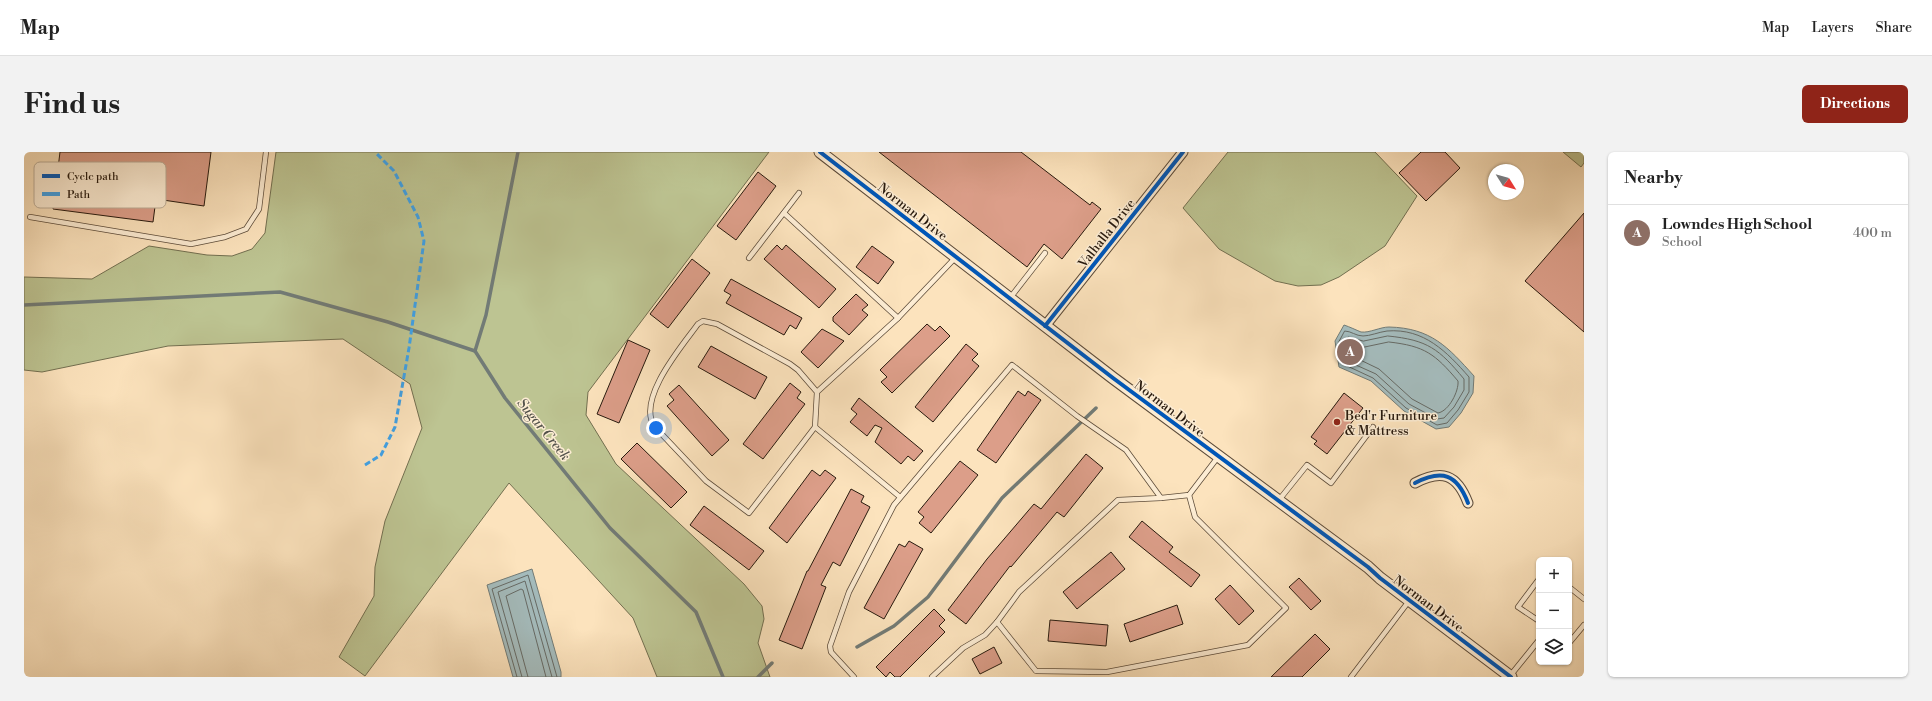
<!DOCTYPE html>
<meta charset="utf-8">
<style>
body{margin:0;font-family:"Libre Bodoni",serif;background:#f2f2f2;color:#222}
.controls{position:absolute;right:12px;bottom:12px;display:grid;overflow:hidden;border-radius:6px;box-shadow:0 1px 3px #0004}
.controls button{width:36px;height:36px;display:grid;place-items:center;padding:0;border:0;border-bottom:1px solid #e0e0e0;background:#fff;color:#222;font:20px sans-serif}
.compass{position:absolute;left:1464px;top:12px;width:36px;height:36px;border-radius:50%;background:#fff;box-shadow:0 1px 3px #0004;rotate:127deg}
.you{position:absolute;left:632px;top:276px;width:14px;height:14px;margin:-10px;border:3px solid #fff;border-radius:50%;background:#1a73e8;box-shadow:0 0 0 6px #1a73e833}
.badge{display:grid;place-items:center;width:26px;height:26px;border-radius:50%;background:#8f2418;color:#fff;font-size:13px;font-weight:700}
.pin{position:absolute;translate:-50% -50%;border:2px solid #fff;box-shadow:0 1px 4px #0006}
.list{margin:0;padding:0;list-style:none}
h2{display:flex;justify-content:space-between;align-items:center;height:52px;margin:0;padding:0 16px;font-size:17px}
h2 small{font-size:13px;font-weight:400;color:#767676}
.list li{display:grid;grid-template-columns:26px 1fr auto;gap:12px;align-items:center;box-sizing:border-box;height:56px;padding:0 16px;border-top:1px solid #e0e0e0}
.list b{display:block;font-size:15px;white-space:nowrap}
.list p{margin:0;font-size:13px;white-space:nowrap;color:#767676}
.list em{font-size:13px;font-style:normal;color:#767676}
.icon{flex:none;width:22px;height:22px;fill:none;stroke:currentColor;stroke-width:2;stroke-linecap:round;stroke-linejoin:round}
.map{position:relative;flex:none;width:1560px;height:525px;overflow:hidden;border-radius:6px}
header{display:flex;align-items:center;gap:24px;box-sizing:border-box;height:56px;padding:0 20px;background:#fff;border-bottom:1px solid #e0e0e0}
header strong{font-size:19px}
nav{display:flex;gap:22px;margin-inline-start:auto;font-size:14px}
.intro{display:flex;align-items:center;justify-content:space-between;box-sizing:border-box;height:96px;padding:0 24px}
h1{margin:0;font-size:28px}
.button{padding:10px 18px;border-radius:6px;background:#8f2418;color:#fff;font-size:14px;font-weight:700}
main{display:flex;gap:24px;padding:0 24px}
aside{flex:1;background:#fff;border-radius:6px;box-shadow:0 1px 3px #0004}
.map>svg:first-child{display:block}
.green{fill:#bdc492;stroke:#726f50}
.water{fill:#a4bbbc;stroke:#727b76}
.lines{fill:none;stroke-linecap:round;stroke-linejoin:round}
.shore{stroke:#666a65;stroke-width:1}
.stream{stroke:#727b76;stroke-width:3.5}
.building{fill:#dc9e89;stroke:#281a0e}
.service-casing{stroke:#5d4c3a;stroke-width:6}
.minor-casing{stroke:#5d4c3a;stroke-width:11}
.tertiary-casing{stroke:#5d4c3a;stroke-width:13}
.service{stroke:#fdedd4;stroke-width:4.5}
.minor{stroke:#fdedd4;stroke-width:9}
.tertiary{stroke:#fdedd4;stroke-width:11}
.quiet{stroke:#3ea2e9;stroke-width:3;stroke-dasharray:6 3;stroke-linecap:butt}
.cycleway-casing{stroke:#fdedd4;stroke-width:6}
.cycleway{stroke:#0057b8;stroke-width:4}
.poi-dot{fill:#8f2418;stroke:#fdedd4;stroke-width:1.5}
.labels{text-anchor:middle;stroke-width:3;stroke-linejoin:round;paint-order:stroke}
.street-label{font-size:13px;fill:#281a0e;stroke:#fdedd4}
.poi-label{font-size:13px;fill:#281a0e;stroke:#fdedd4;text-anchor:start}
.water-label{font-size:14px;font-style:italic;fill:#53524b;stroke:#fdedd4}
.key{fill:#fdedd4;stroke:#bdae99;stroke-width:1}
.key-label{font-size:11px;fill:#281a0e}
</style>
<header>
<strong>Map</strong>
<nav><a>Map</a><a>Layers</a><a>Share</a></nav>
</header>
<div class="intro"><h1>Find us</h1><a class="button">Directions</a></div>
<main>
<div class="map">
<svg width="1560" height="525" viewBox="0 0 1560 525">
<rect width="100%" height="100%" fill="#fce3bd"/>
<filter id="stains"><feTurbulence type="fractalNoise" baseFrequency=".005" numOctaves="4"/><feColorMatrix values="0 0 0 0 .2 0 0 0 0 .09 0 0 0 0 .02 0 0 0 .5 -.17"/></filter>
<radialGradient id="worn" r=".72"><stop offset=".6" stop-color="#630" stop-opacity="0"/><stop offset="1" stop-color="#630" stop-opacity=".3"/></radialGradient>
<g class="green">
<path d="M252,0h493l-181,240 -2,23 30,49 128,120 18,22 2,13 -6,24 12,34h-113l-24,-59 -124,-135 -144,193 -26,-19 35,-61 1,-29 10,-46 37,-93 -12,-44 -67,-45 -175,7 -126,26 -18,-2v-93l68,2 57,-33 58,9 25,1 20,-7 13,-16z"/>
<path d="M1204,0h147l42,44 -32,50 -46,31 -18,8 -23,1 -23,-5 -56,-32 -36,-41z"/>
<path d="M1539,0h21v11l-3,4z"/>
</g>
<g class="water">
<path d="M1320,173c6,2 12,5 17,7 9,1 19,-5 28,-5 42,1 59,20 85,49l-1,17 -12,20 -12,14 -13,2 -32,-18 -33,-30 -32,-14 -4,-26z"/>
<path d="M508,417l29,103v5h-48l-26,-92z"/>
</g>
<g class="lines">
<g class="shore">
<path d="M1321,179c6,0 11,5 18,5 7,0 16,-4 24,-5 37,-3 60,21 82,46v15l-11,18 -11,13 -10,2 -31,-17 -33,-30 -30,-14 -4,-22z"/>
<path d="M1364,184c40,4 51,13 76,43v11l-10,17 -10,11 -7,1 -28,-15 -33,-30 -29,-13 -3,-18 4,-6 15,4z"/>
<path d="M1365,190c36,4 46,12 69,39 1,10 -9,30 -20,32l-26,-14 -33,-30 -27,-13v-11l12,2z"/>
<path d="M493,525l-25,-88 36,-14 29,102"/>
<path d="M498,525l-24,-85 27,-11 27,96"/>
<path d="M504,525l-22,-81 15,-7 2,1 23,87"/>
</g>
<g class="stream">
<path d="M494,0l-32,163 -11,36 30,47 105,130 86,84 27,65"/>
<path d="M0,153l256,-13 108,30 87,29"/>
<path d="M833,495l37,-21 34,-29 74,-99 94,-90"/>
<path d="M734,525l14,-14"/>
</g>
</g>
<g class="building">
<path d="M36,0h151l-7,54 -48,-7 -3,23 -100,-13z"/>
<path d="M855,0h142l69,53 2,-3 9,7 -39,50 -18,-15 -17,23z"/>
<path d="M1397,0h24l15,16 -34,33 -27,-28z"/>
<path d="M734,20l18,14 -40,54 -19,-14z"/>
<path d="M1560,61v119l-59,-51z"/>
<path d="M753,93l5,5 4,-5 50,44 -17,19 -55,-49z"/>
<path d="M848,94l22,16 -16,22 -22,-17z"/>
<path d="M668,107l18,14 -42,55 -18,-14z"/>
<path d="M707,127l71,39 -6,11 -6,-4 -6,10 -58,-32 5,-8 -7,-4z"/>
<path d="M832,142l12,11 -6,5 6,5 -19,20 -16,-14v-4z"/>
<path d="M903,172l8,7 5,-5 10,10 -58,57 -11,-11 6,-5 -7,-7z"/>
<path d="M798,177l22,12 -26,27 -17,-16z"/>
<path d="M604,188l22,10 -31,73 -22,-9z"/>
<path d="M942,192l12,10 -6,6 7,6 -46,56 -18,-15z"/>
<path d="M687,194l56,31 -12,22 -57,-32z"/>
<path d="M766,231l11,9 -4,6 8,6 -42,55 -20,-15z"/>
<path d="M655,233l50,55 -17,16 -45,-50 7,-6 -5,-6z"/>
<path d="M994,239l7,5 3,-5 13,9 -45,63 -19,-13z"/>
<path d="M1320,241l19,15 -36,46 -13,-10 3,-3 -6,-4z"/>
<path d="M835,246l64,53 -9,10 -6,-5 -7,8 -26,-22 7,-14 -7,-3 -8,11 -17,-14 7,-8 -6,-5z"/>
<path d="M613,291l50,49 -16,16 -50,-49z"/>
<path d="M1062,302l17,14 -39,49 -7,-5 -46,55 -1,-1 -44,58 -18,-14 39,-51 47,-55 7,5z"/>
<path d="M936,309l18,14 -47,58 -12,-10 5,-6 -6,-5z"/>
<path d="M788,318l8,6 5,-6 11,8 -49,65 -18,-15z"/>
<path d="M827,337l13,7 -3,6 9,5 -30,59 -7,-4 -12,23 5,2 -24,62 -23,-9 28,-69h1z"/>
<path d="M680,354l60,45 -15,19 -59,-45z"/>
<path d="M1118,369l31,26 -4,5 31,23 -9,12 -62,-50z"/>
<path d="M885,389l14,8 -39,70 -20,-11 35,-64 6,3z"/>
<path d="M1087,400l14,17 -48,40 -14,-17z"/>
<path d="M1275,426l22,23 -10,9 -22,-23z"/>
<path d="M1206,433l24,26 -15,14 -24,-26z"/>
<path d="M1153,453l6,19 -53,18 -6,-18z"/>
<path d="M910,457l11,11 -6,6 6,6 -45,45h-5l-5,-5 -4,5 -10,-10z"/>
<path d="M1026,468l58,5 -2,21 -58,-5z"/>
<path d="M1291,482l15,15 -28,28h-31z"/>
<path d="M970,495l8,16 -22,11 -8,-15z"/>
</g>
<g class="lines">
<g class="service-casing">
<g id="service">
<path d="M760,61l114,105"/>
<path d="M6,65l161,27 34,-7 21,-8 13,-20 7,-57"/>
<path d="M725,106l50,-65"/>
<path d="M986,146l35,-45"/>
<path d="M793,240l-19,-22 -8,-6 -73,-40 -14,-3 -5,3c-16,22 -61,74 -44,102l52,55 43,32 66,-86 2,-35 81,-74 58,-61"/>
<path d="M791,275l85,70"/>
<path d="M1137,346l28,-3 29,-38"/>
<path d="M1255,348l28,-35 24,18 42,-56"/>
<path d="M1515,427l-21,28 21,14"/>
<path d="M1545,435l15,12"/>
<path d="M973,470l39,49 71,1 141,-27 38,-37 -91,-91 -6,-22"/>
<path d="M1545,491l15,-18"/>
<path d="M1486,524l29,-36"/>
<path d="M830,525l-23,-25 -1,-6 19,-54 45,-87 118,-140 65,51 49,34 35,48 -43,2 -99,92 -22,30 -12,13 -22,13 -31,29"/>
<path d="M1327,525l58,-76"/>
</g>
</g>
<g class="minor-casing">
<g id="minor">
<path d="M1021,174l138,-174"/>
<path d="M1391,331c27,-14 42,-9 53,20"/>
</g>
</g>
<g class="tertiary-casing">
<path id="tertiary" d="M796,0l293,226 255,189 12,11 131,99"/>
</g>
<use href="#service" class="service"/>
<use href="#minor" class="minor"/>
<use href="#tertiary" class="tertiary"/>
<path class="quiet" d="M341,313l16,-10 14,-28 14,-79 15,-107 -6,-24 -24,-46 -19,-19"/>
<g class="cycleway-casing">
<g id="cycleway">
<path d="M796,0l293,226 255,189 12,11 131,99"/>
<path d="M1021,174l138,-174"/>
<path d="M1391,331c27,-14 42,-9 53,20"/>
</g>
</g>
<use href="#cycleway" class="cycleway"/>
</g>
<circle class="poi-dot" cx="1313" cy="270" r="4"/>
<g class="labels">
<g class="street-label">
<text transform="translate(889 59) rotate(38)" y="5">Norman Drive</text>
<text transform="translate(1082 81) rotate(-52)" y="5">Valhalla Drive</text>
<text transform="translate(1146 256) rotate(37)" y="5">Norman Drive</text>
<text transform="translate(1405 451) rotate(37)" y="5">Norman Drive</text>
</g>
<g class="poi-label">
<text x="1321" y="268">Bed'r Furniture<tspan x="1321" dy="15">&amp; Mattress</tspan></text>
</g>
<g class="water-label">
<text transform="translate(520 277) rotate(51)" y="5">Sugar Creek</text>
</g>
</g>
<rect x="10" y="10" width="132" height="46" rx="6" class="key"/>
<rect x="18" y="22" width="18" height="4" fill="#0057b8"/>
<rect x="18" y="40" width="18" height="4" fill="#3ea2e9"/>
<g class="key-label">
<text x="43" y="28">Cycle path</text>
<text x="43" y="46">Path</text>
</g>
<rect width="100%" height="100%" filter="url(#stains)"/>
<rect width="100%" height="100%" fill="url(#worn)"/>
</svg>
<div class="controls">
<button>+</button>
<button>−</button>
<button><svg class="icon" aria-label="layers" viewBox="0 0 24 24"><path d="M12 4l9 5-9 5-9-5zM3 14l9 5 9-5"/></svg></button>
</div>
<svg class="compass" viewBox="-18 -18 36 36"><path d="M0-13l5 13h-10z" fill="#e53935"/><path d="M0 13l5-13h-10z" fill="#767676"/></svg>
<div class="you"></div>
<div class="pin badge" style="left:1326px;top:200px;background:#8d6e63">A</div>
</div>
<aside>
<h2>Nearby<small></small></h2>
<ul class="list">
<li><span class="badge" style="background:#8d6e63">A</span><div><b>Lowndes High School</b><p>School</p></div><em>400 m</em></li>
</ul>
</aside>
</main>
